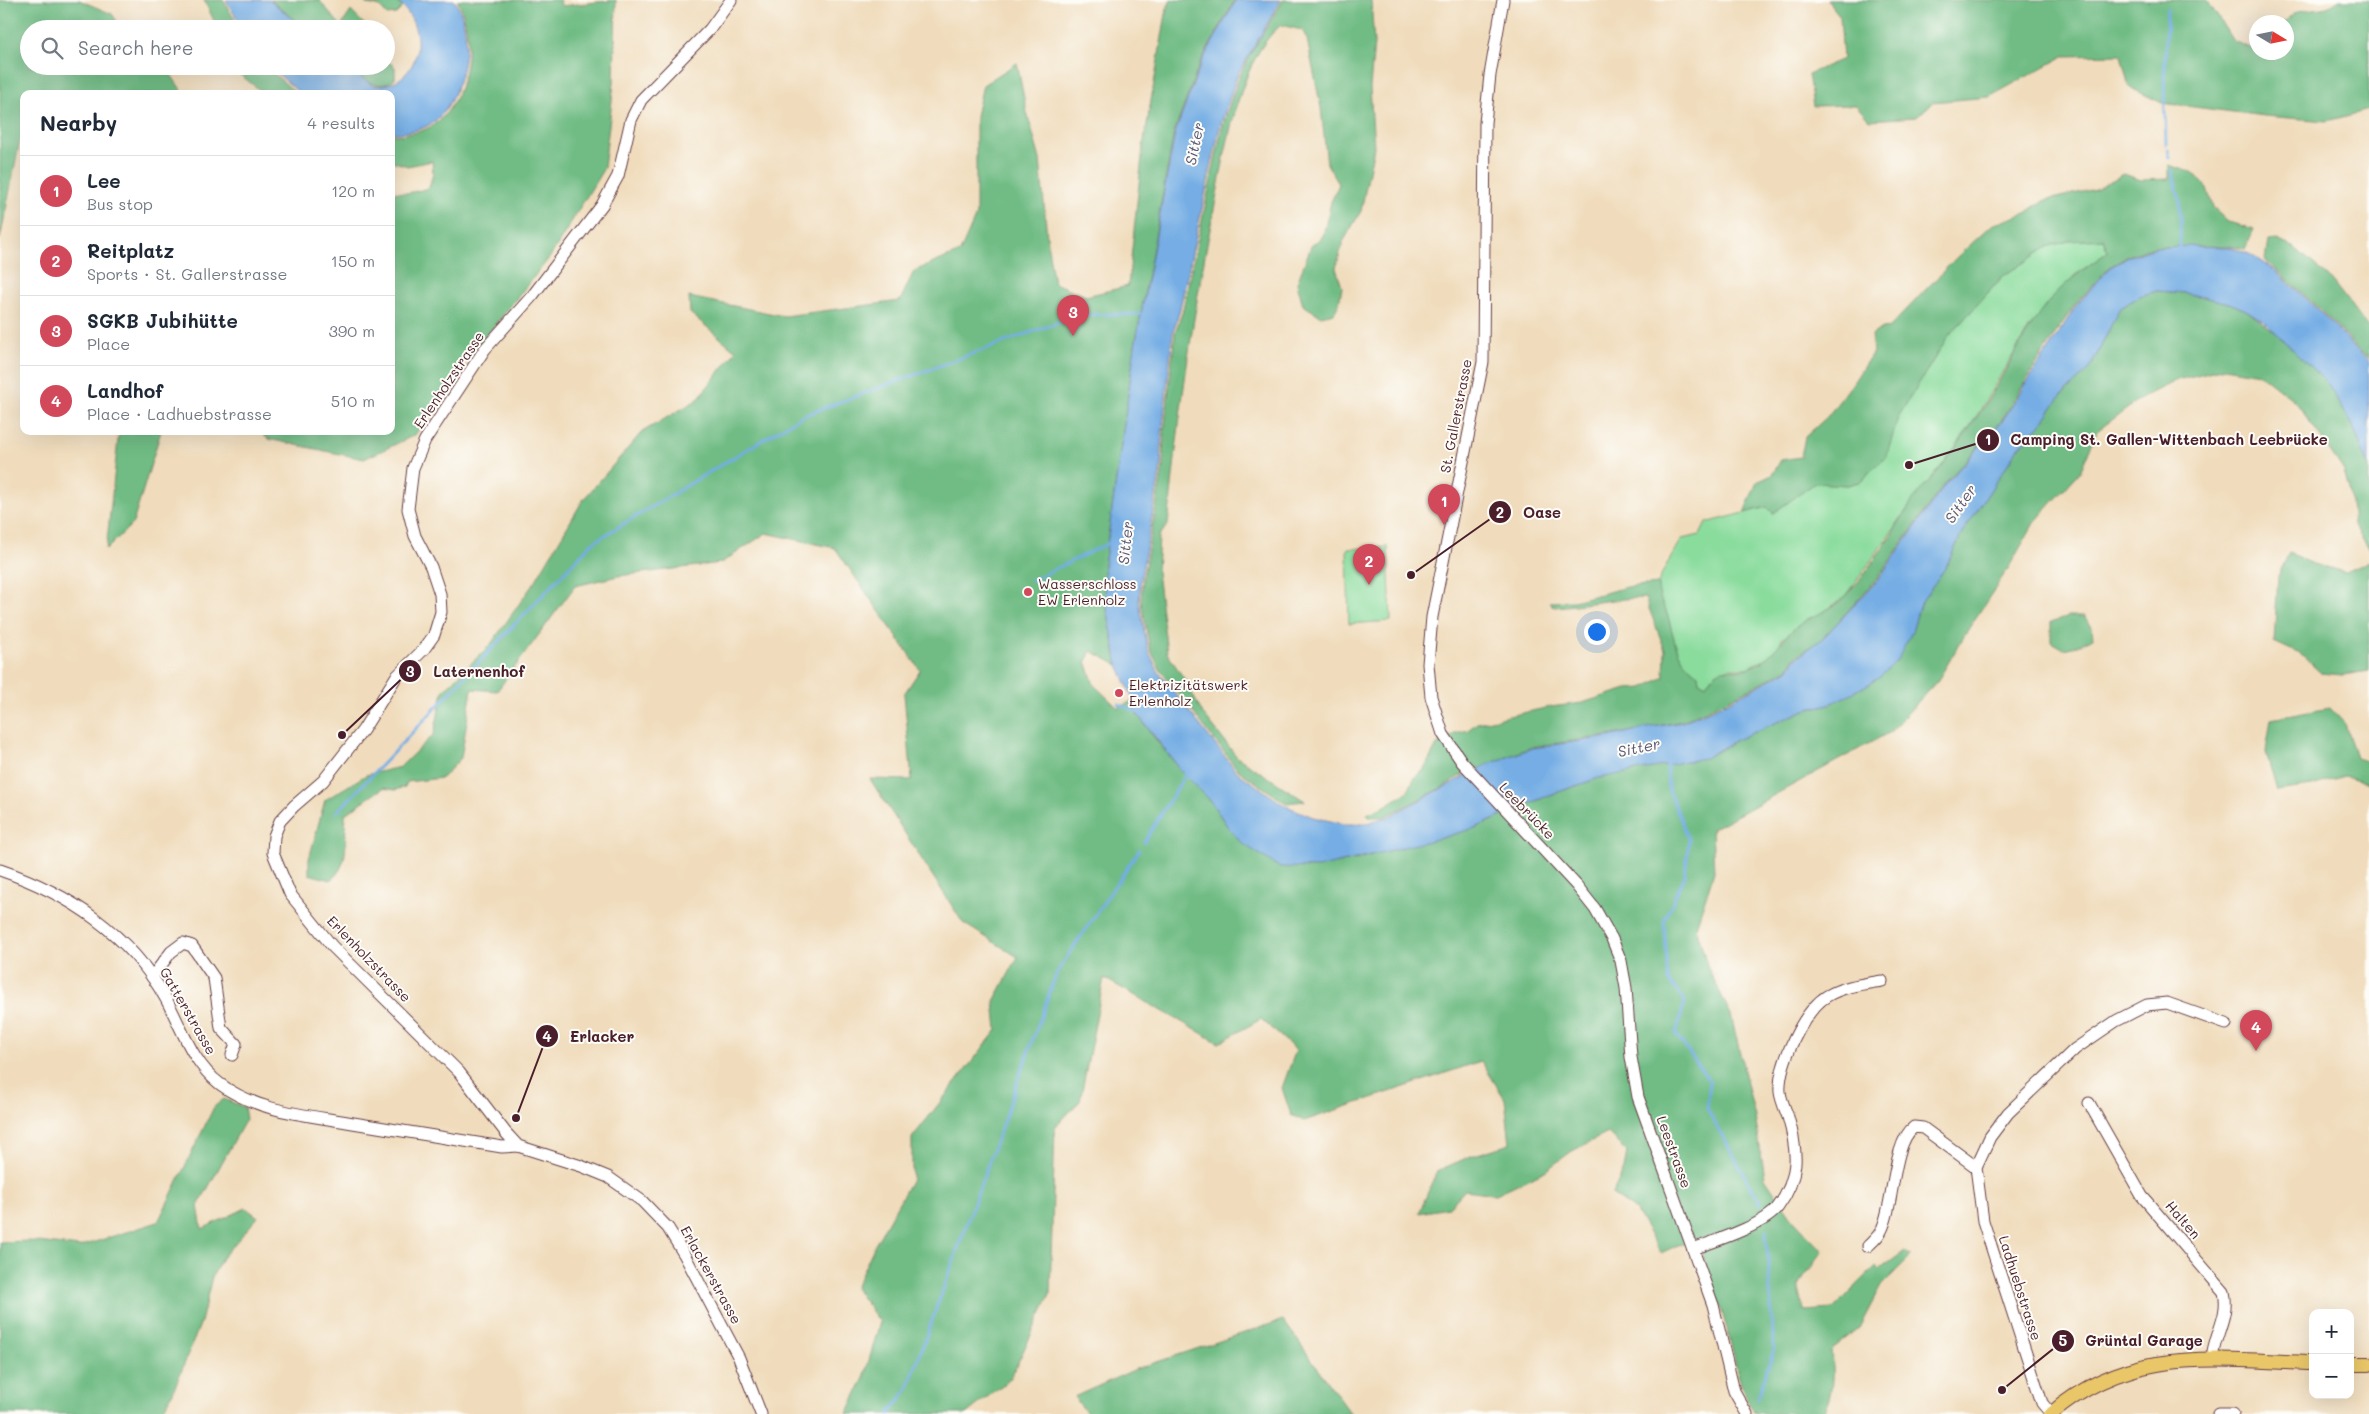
<!DOCTYPE html>
<meta charset="utf-8">
<style>
body{margin:0;font-family:Mali,sans-serif;background:#f2f2f3;color:#1f2937}
.controls{position:absolute;right:15px;bottom:15px;display:grid;overflow:hidden;border-radius:10px;box-shadow:0 5px 20px #0002}
.controls button{width:45px;height:45px;display:grid;place-items:center;padding:0;border:0;border-bottom:1px solid #e0e1e3;background:#fff;color:#1f2937;font:25px sans-serif}
.compass{position:absolute;left:2249px;top:15px;width:45px;height:45px;border-radius:50%;background:#fff;box-shadow:0 5px 20px #0002;rotate:100deg}
.you{position:absolute;left:1596px;top:631px;width:18px;height:18px;margin:-12px;border:4px solid #fff;border-radius:50%;background:#1a73e8;box-shadow:0 0 0 8px #1a73e833}
.badge{display:grid;place-items:center;width:32px;height:32px;border-radius:50%;background:#d1495b;color:#fff;font-size:16px;font-weight:700}
.pin{position:absolute;translate:-50% -41px;filter:drop-shadow(0 1px 2px #0008)}
.pin::after{content:'';position:absolute;top:26px;width:18px;height:15px;background:inherit;clip-path:polygon(0 0,100% 0,50% 100%)}
.list{margin:0;padding:0;list-style:none}
h2{display:flex;justify-content:space-between;align-items:center;height:65px;margin:0;padding:0 20px;font-size:21px}
h2 small{font-size:16px;font-weight:400;color:#747a83}
.list li{display:grid;grid-template-columns:32px 1fr auto;gap:15px;align-items:center;box-sizing:border-box;height:70px;padding:0 20px;border-top:1px solid #e0e1e3}
.list b{display:block;font-size:19px;white-space:nowrap}
.list p{margin:0;font-size:16px;white-space:nowrap;color:#747a83}
.list em{font-size:16px;font-style:normal;color:#747a83}
.icon{flex:none;width:28px;height:28px;fill:none;stroke:currentColor;stroke-width:2;stroke-linecap:round;stroke-linejoin:round}
.map{position:relative;flex:none;width:2369px;height:1414px;overflow:hidden}
.search{position:absolute;background:#fff;box-shadow:0 5px 20px #0002;left:20px;top:20px;width:375px;height:55px;display:flex;align-items:center;gap:12px;box-sizing:border-box;padding:0 18px;border-radius:28px;color:#747a83;font-size:19px}
.panel{position:absolute;background:#fff;box-shadow:0 5px 20px #0002;left:20px;top:90px;width:375px;height:345px;border-radius:10px}
.map>svg:first-child{display:block}
.green{fill:#8adc9d;stroke:#6a7e64}
.forest{fill:#6fbc84;stroke:#5c6e58}
.water{fill:#75ade4;stroke:#606688}
.lines{fill:none;stroke-linecap:round;stroke-linejoin:round}
.stream{stroke:#75ade4;stroke-width:3}
.minor-casing{stroke:#633b41;stroke-width:13}
.major-casing{stroke:#633b41;stroke-width:16}
.minor{stroke:#fff;stroke-width:11}
.major{stroke:#e9c769;stroke-width:14}
.poi-dot{fill:#d1495b;stroke:#fdfcf7;stroke-width:2}
.labels{text-anchor:middle;stroke-width:4;stroke-linejoin:round;paint-order:stroke}
.street-label{font-size:14px;fill:#4a1f2b;stroke:#fdfcf7}
.poi-label{font-size:14px;fill:#4a1f2b;stroke:#fdfcf7;text-anchor:start}
.water-label{font-size:15px;font-style:italic;fill:#5b5875;stroke:#fdfcf7}
.leader{fill:none;stroke:#4a1f2b;stroke-width:2}
.callout-dot{fill:#4a1f2b;stroke:#fdfcf7;stroke-width:2}
.mark-label{font-size:15px;text-anchor:middle;font-weight:bold;fill:#fff}
.callout-label{font-size:15px;text-anchor:middle;font-weight:bold;fill:#4a1f2b;stroke:#fdfcf7;stroke-width:4;stroke-linejoin:round;paint-order:stroke}
</style>
<div class="map">
<svg width="2369" height="1414" viewBox="0 0 2369 1414">
<rect width="100%" height="100%" fill="#fdfcf7"/>
<filter id="ink" filterUnits="userSpaceOnUse"><feTurbulence type="fractalNoise" baseFrequency=".02" numOctaves="2"/><feDisplacementMap in="SourceGraphic" scale="10" xChannelSelector="R" yChannelSelector="G"/><feConvolveMatrix kernelMatrix="1 2 1 2 8 2 1 2 1" color-interpolation-filters="sRGB"/></filter>
<filter id="wash" filterUnits="userSpaceOnUse"><feTurbulence type="fractalNoise" baseFrequency=".0096" numOctaves="4" result="noise"/><feDisplacementMap in="SourceGraphic" scale="20" xChannelSelector="R" yChannelSelector="G"/><feGaussianBlur stdDeviation="1.12" result="paint"/><feColorMatrix in="noise" values="0 0 0 0 0 0 0 0 0 0 0 0 0 0 0 0 0 1.4 0 .05"/><feComposite in="paint" operator="in"/></filter>
<g filter="url(#wash)">
<rect width="100%" height="100%" fill="#f0dcbc"/>
<g class="green">
<path d="M2103,239l5,13 -32,22 -25,26 -22,28 -56,94 -28,40 -27,32 -72,102 -28,20 -9,2 -12,9 -15,12 -5,11 -13,9 -16,9h-19l-18,9 -5,8 -7,-4 -1,-7c-22,-14 -23,-34 -30,-57 -3,-11 -13,-21 -10,-33 3,-13 17,-32 24,-45l18,-4 6,-12 61,-16 6,6 42,-30 33,2 14,-4 10,-12 14,-11 12,-41 49,-79 56,-62 46,-30 20,-5z"/>
<path d="M1388,547l3,74 -42,3 -2,-75z"/>
</g>
<g class="forest">
<path d="M0,0h79l33,14 10,15h-93v37h136l19,28h-160v42l-4,4 -20,99z"/>
<path d="M204,0h19l17,29h-22z"/>
<path d="M271,0h48l22,26 10,-15 18,18h-64z"/>
<path d="M364,0h29l10,7 -7,7 -9,1 -8,-9 -13,-2z"/>
<path d="M457,0h103l1,6 55,-6 -2,83 -10,85 -54,89 -89,110 -46,68 -51,24 -96,-20 -9,-8h132v-239l17,1 21,-5 4,-15 -1,-12 -24,5 -17,-5v-26c16,0 31,-2 44,-11 33,-24 42,-91 22,-124z"/>
<path d="M1171,0h64l-35,63 -26,70 -39,213 -31,220 2,37 12,62 -27,-14 -5,10 8,24 24,23 14,-7 5,13 20,27 26,32 26,26 21,31 77,38 52,-9 32,-11 50,-10 34,-10 72,-32 52,-18 49,-11 42,-6 27,-9 17,-11 71,-31 28,-7 48,-27 31,-44 8,-28 26,-37 15,-32 56,-85 24,-26 20,-28 29,-27 29,-60 21,-13 17,-5 28,2 44,10 17,7 39,30 43,44 24,40 17,42v83l-16,-24 -3,-32 -6,-22 -48,-69 -36,-28 -36,-6 -47,12 -34,17 -46,34 -17,41 -46,51 -25,44 -40,61 -31,52 -48,52 -178,97 2,43 -18,55 12,41 23,47 24,102 10,61 27,40 31,33 -25,34 6,26 29,-2 43,-43 3,4 26,-19 6,5 -30,30 -22,42 -28,22c2,23 3,45 -9,64l-67,-1c-18,-30 -19,-51 -28,-84 -8,-30 -19,-59 -30,-88l-19,4 -17,8 -26,-43 -23,-16 12,-24 3,-19 -19,-18 -36,18 -27,20 -49,23 -31,-4 -17,18 -29,5 18,-42 34,-15 39,-12 -5,-45 -24,-38 -177,60 -13,-6 -9,-27 14,-38 -35,-31 -42,24 -115,-65 -24,123 -25,26 -5,168 -40,84 -44,35h-119l17,-36 16,-56 -25,-34 20,-43 37,-66v-41l85,-108 -3,-29 24,-44 -55,-34 -93,-144 42,1 -8,-86 16,-24 -85,-122 -69,-15 -45,30 -103,13 -43,10 -78,105 -25,-2 -11,69 -19,20 -35,4 -2,5 -10,3 -12,-2 -38,26c0,23 6,52 -15,66l-21,-6v-15l16,-59 41,-25 34,-8 34,-33 9,-43 48,-47 45,-64 47,-80 59,-68 55,-32 39,-49 -46,-38 -1,-16 95,19 116,-15 14,-30 46,-19 16,-37v-99l7,-31 34,-22 10,50 13,46 8,89 6,35 32,13 42,-10 15,-139 24,-139z"/>
<path d="M1283,0h88l3,43 -4,44 4,60 -13,64 -18,31 -7,26 6,19 -3,17 -5,9 -13,3 -18,-11 -6,-22 14,-37 12,-10 8,-34 8,-18 -12,-20 -6,-56 -14,-69 -5,-9 -21,-5c-44,35 -57,137 -68,189 -21,103 -35,207 -45,311l-9,11 -2,36 10,81 16,24 20,37 34,43 68,44 -19,2 -48,-33 -77,-99 -11,-22 -9,-48 2,-24 20,-109 1,-34 11,-101 7,-20 40,-185 8,-25 9,-26 11,-22z"/>
<path d="M1827,0h380l26,41 23,9v2h30l-1,-30c16,-21 36,-6 54,-22h30v110l-42,11 -62,-5 -103,-13 -33,-16 -8,-32 -57,1 -75,41 -56,5 -16,15 -48,3 -13,-15 -43,1 -5,-32 35,-15 -3,-43z"/>
<path d="M386,60l9,7v12c-18,14 -35,-1 -50,-13h41z"/>
<path d="M235,66h30l32,28h-32l-27,-21z"/>
<path d="M2169,165l25,8 13,15 6,20 15,14 26,7 -9,20 -15,-3 -75,1 -25,8 -22,13 -33,37 -17,24 -58,94 -54,59 -70,98 -54,59 -28,19 -6,11 -60,31 -46,21 -74,15 -76,11 -72,29 -22,14 -54,27h-14l-3,-3 20,-9 20,-13 8,-15 8,-6 14,-26 19,-12 12,-3 9,-7 73,-16 32,-4 45,-14 16,-1 21,-11 1,-27 -20,-52c-31,0 -60,7 -91,9l-5,-5 25,-1 53,-14 31,-3c0,13 6,21 10,33 7,23 8,43 30,57l1,7 7,4c14,-23 22,-12 42,-17 22,-6 32,-28 48,-41 16,-12 37,-17 51,-32 27,-29 47,-66 69,-99 9,-12 21,-22 29,-34 15,-20 30,-41 43,-62 21,-33 37,-70 62,-100 16,-19 37,-33 58,-48l-5,-13 -34,2 -20,5 -46,30 -56,62 -49,79 -12,41 -14,11 -10,12 -14,4 -33,-2 -42,30 -6,-6 -23,6 13,-31 15,-7 9,-15 20,-3 4,-20 22,-20 26,-34 20,-31 -2,-17 12,-7 7,-1 66,-69 36,-33 34,-12 17,-12 52,-12 29,-15 17,6 28,-1z"/>
<path d="M2277,240l18,8 34,29 40,52v31l-49,-51 -55,-49 3,-19z"/>
<path d="M119,431h42l-28,92 -27,27z"/>
<path d="M2289,553l24,11 33,8 23,-11v110l-26,4 -22,-2 -21,-19 -26,-12 4,-66z"/>
<path d="M2069,616h15l8,11 1,11 -16,8 -14,3 -12,-7v-20z"/>
<path d="M2330,708l15,16 11,34 13,4v21l-24,-7 -33,10 -35,5 -11,-39 5,-33z"/>
<path d="M224,1099l20,8 2,12 -48,87 4,23 44,-21 12,9 -36,41 -10,19 -11,45 -28,70 -12,22h-161v-172l30,-1 49,6 79,-25 56,-115z"/>
<path d="M1283,1320l68,94h-263l-14,-17 62,-28z"/>
</g>
<g class="water">
<path d="M226,0h44l34,29h-61z"/>
<path d="M395,0h59c23,30 9,97 -19,121 -13,10 -28,12 -44,12v-39h-90l-32,-28h75l30,20c50,0 56,-61 21,-86z"/>
<path d="M1236,0h45l-44,76 -17,51 -41,186 -6,19 -11,102 -1,34 -20,109 -2,24 9,49 11,23 78,99 47,33 29,12 31,7h19l25,-7 98,-52 46,-17 76,-11 38,-9 36,-6 46,-20 60,-32 7,-11 27,-20 55,-58 70,-99 54,-59 75,-117 33,-38 21,-12 25,-8 26,-2 49,1 22,8 20,13 47,42 50,52v104l-17,-42 -24,-40 -62,-61 -20,-13 -17,-7 -44,-10 -28,-2 -17,5 -21,13 -29,60 -29,27 -20,28 -24,26 -56,85 -15,32 -26,37 -8,28 -14,27 -17,17 -14,9 -34,18 -28,7 -71,31 -29,17 -106,20 -52,18 -72,32 -34,10 -123,30 -39,-1 -37,-24 -12,-13 -21,-31 -26,-26 -46,-59 -6,-20 -13,-29 -12,-62 -2,-37 31,-220 40,-213 26,-70z"/>
</g>
<g class="lines">
<g class="stream">
<path d="M2166,144l-2,-62 3,-73"/>
<path d="M2168,150l2,8"/>
<path d="M2172,171l8,30v48"/>
<path d="M1078,315l67,-1"/>
<path d="M1032,580l77,-37"/>
<path d="M1119,704l20,9"/>
<path d="M1667,760l1,28 21,52 -4,35 -21,46 4,59 17,21 -9,33 34,48 -3,27 54,95"/>
<path d="M336,813l256,-270 210,-127 271,-99"/>
<path d="M1144,842l43,-70"/>
<path d="M1758,1398l16,-49 -8,-118"/>
<path d="M889,1414l18,-24 150,-418 82,-122"/>
</g>
</g>
</g>
<g filter="url(#ink)">
<g class="lines">
<g class="minor-casing">
<g id="minor">
<path d="M731,0l-21,29 -69,71 -10,20 -13,56 -16,29 -69,90 -48,54 -60,91 -12,28 -5,41 7,27 16,31 9,27 1,18 -7,23 -10,14 -28,28 -33,53 -40,51 -29,25 -14,15 -6,15 -1,17 17,41 42,52 127,126 47,61 12,13 63,20 27,11 34,24 26,27 16,26 55,104 22,56"/>
<path d="M1503,0l-13,75 -5,48 -2,239 -51,255 -4,47 3,33 12,37 19,28 114,123 19,24 17,30 9,22 5,27 5,69 7,40 75,208 21,86 13,23"/>
<path d="M0,870c68,23 130,64 166,129 16,29 26,64 54,85 37,28 88,31 133,39 50,8 99,16 149,24l16,-1"/>
<path d="M152,977l19,-25 12,-9 9,3 22,32 7,50 15,16 -4,11"/>
<path d="M2089,1103l53,93 82,96c6,24 -11,45 -12,68"/>
<path d="M1868,1246c4,-4 10,-9 13,-15 13,-23 11,-88 33,-104l9,1 53,39"/>
<path d="M1693,1249c22,-8 72,-24 85,-42 22,-30 20,-56 10,-90 -3,-8 -7,-17 -8,-25 -2,-27 24,-82 47,-96 17,-10 37,-12 55,-15"/>
<path d="M2051,1414l-9,-11 -59,-182 -7,-54 14,-30 18,-24 67,-64 41,-28 31,-16 20,-2 59,21"/>
<path d="M2218,1414h15"/>
</g>
</g>
<g class="major-casing">
<g id="major">
<path d="M2350,1364h19"/>
<path d="M2051,1414c80,-69 164,-54 262,-51"/>
</g>
</g>
<use href="#minor" class="minor"/>
<use href="#major" class="major"/>
</g>
</g>
<g class="poi-dot">
<circle cx="1028" cy="592" r="5"/>
<circle cx="1119" cy="693" r="5"/>
</g>
<g class="labels">
<g class="street-label">
<text transform="translate(449 380) rotate(-56)" y="5">Erlenholzstrasse</text>
<text transform="translate(1456 416) rotate(-79)" y="5">St. Gallerstrasse</text>
<text transform="translate(1527 811) rotate(46)" y="5">Leebrücke</text>
<text transform="translate(369 959) rotate(46)" y="5">Erlenholzstrasse</text>
<text transform="translate(188 1011) rotate(60)" y="5">Gatterstrasse</text>
<text transform="translate(1674 1152) rotate(70)" y="5">Leestrasse</text>
<text transform="translate(2183 1220) rotate(49)" y="5">Halten</text>
<text transform="translate(711 1275) rotate(61)" y="5">Erlackerstrasse</text>
<text transform="translate(2020 1288) rotate(72)" y="5">Ladhuebstrasse</text>
</g>
<g class="poi-label">
<text x="1038" y="589">Wasserschloss<tspan x="1038" dy="16">EW Erlenholz</tspan></text>
<text x="1129" y="690">Elektrizitätswerk<tspan x="1129" dy="16">Erlenholz</tspan></text>
</g>
<g class="water-label">
<text transform="translate(1195 144) rotate(-78)" y="5">Sitter</text>
<text transform="translate(1961 504) rotate(-55)" y="5">Sitter</text>
<text transform="translate(1126 543) rotate(-84)" y="5">Sitter</text>
<text transform="translate(1639 748) rotate(-12)" y="5">Sitter</text>
</g>
</g>
<path class="leader" d="M1909 465L1988 440M1411 575L1500 512M342 735L410 671M516 1118L547 1036M2002 1390L2063 1341"/>
<g class="callout-dot">
<circle cx="1909" cy="465" r="5"/>
<circle cx="1411" cy="575" r="5"/>
<circle cx="342" cy="735" r="5"/>
<circle cx="516" cy="1118" r="5"/>
<circle cx="2002" cy="1390" r="5"/>
<circle cx="1988" cy="440" r="12"/>
<circle cx="1500" cy="512" r="12"/>
<circle cx="410" cy="671" r="12"/>
<circle cx="547" cy="1036" r="12"/>
<circle cx="2063" cy="1341" r="12"/>
</g>
<g class="mark-label">
<text x="1988" y="445">1</text>
<text x="1500" y="518">2</text>
<text x="410" y="677">3</text>
<text x="547" y="1042">4</text>
<text x="2063" y="1346">5</text>
</g>
<g class="callout-label">
<text x="2169" y="445">Camping St. Gallen-Wittenbach Leebrücke</text>
<text x="1542" y="518">Oase</text>
<text x="479" y="677">Laternenhof</text>
<text x="602" y="1042">Erlacker</text>
<text x="2144" y="1346">Grüntal Garage</text>
</g>
</svg>
<div class="controls">
<button>+</button>
<button>−</button>
</div>
<svg class="compass" viewBox="-18 -18 36 36"><path d="M0-13l5 13h-10z" fill="#e53935"/><path d="M0 13l5-13h-10z" fill="#747a83"/></svg>
<div class="you"></div>
<div class="pin badge" style="left:1444px;top:525px">1</div>
<div class="pin badge" style="left:1369px;top:585px">2</div>
<div class="pin badge" style="left:1073px;top:336px">3</div>
<div class="pin badge" style="left:2256px;top:1051px">4</div>
<div class="search"><svg class="icon" aria-label="search" viewBox="0 0 24 24"><circle cx="10" cy="10" r="6"/><path d="M15 15l6 6"/></svg>Search here</div>
<section class="panel">
<h2>Nearby<small>4 results</small></h2>
<ul class="list">
<li><span class="badge">1</span><div><b>Lee</b><p>Bus stop</p></div><em>120 m</em></li>
<li><span class="badge">2</span><div><b>Reitplatz</b><p>Sports · St. Gallerstrasse</p></div><em>150 m</em></li>
<li><span class="badge">3</span><div><b>SGKB Jubihütte</b><p>Place</p></div><em>390 m</em></li>
<li><span class="badge">4</span><div><b>Landhof</b><p>Place · Ladhuebstrasse</p></div><em>510 m</em></li>
</ul>
</section>
</div>
